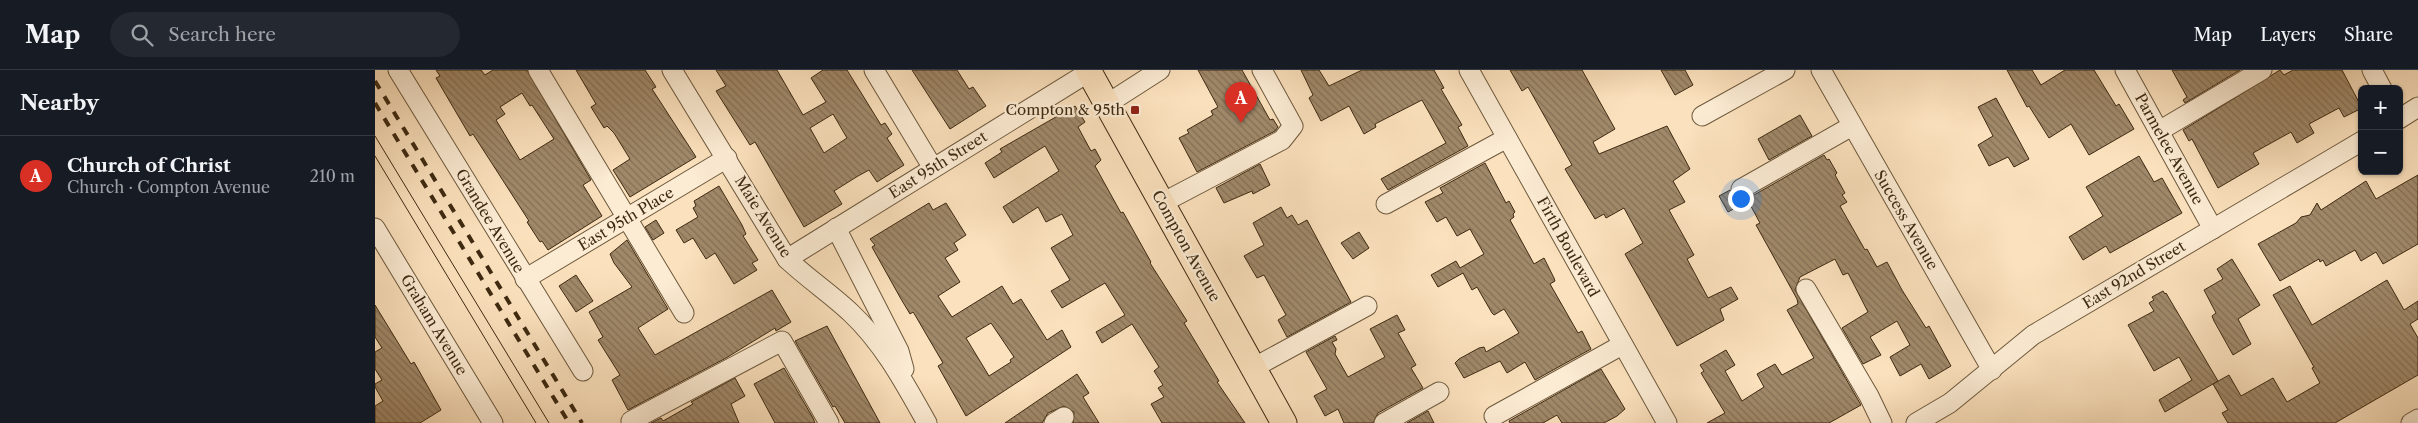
<!DOCTYPE html>
<meta charset="utf-8">
<style>
body{margin:0;font-family:"Libre Caslon Text",serif;background:#242831;color:#f1f3f6}
.controls{position:absolute;right:15px;top:15px;display:grid;overflow:hidden;border-radius:8px;box-shadow:0 1px 4px #0004}
.controls button{width:45px;height:45px;display:grid;place-items:center;padding:0;border:0;border-bottom:1px solid #363941;background:#171b24;color:#f1f3f6;font:25px sans-serif}
.you{position:absolute;left:1365px;top:128px;width:18px;height:18px;margin:-12px;border:4px solid #fff;border-radius:50%;background:#1a73e8;box-shadow:0 0 0 8px #1a73e833}
.badge{display:grid;place-items:center;width:32px;height:32px;border-radius:50%;background:#d93025;color:#fff;font-size:16px;font-weight:700}
.pin{position:absolute;translate:-50% -41px;filter:drop-shadow(0 1px 2px #0008)}
.pin::after{content:'';position:absolute;top:26px;width:18px;height:15px;background:inherit;clip-path:polygon(0 0,100% 0,50% 100%)}
.list{margin:0;padding:0;list-style:none}
h2{display:flex;justify-content:space-between;align-items:center;height:65px;margin:0;padding:0 20px;font-size:21px}
h2 small{font-size:16px;font-weight:400;color:#9ea1a6}
.list li{display:grid;grid-template-columns:32px 1fr auto;gap:15px;align-items:center;box-sizing:border-box;height:80px;padding:0 20px;border-top:1px solid #363941}
.list b{display:block;font-size:19px;white-space:nowrap}
.list p{margin:0;font-size:16px;white-space:nowrap;color:#9ea1a6}
.list em{font-size:16px;font-style:normal;color:#9ea1a6}
.icon{flex:none;width:28px;height:28px;fill:none;stroke:currentColor;stroke-width:2;stroke-linecap:round;stroke-linejoin:round}
.map{position:relative;flex:none;width:2043px;height:353px;overflow:hidden}
header{display:flex;align-items:center;gap:30px;box-sizing:border-box;height:70px;padding:0 25px;background:#171b24;border-bottom:1px solid #363941}
header strong{font-size:24px}
nav{display:flex;gap:28px;margin-inline-start:auto;font-size:18px}
.search{width:350px;height:45px;background:#242831;display:flex;align-items:center;gap:12px;box-sizing:border-box;padding:0 18px;border-radius:28px;color:#9ea1a6;font-size:19px}
main{display:flex}
aside{flex:1;background:#171b24}
.map>svg:first-child{display:block}
.building{fill:url(#building-back-hatch);stroke:#3e2a11;fill-rule:evenodd}
.lines{fill:none;stroke-linecap:round;stroke-linejoin:round}
.minor-casing{stroke:#6d583c;stroke-width:21}
.major-casing{stroke:#3e2a11;stroke-width:27}
.minor{stroke:#fcecd4;stroke-width:19}
.major{stroke:#fbe1bd;stroke-width:25}
.tram{stroke:#3e2a11;stroke-width:1}
.rail{stroke:#3e2a11;stroke-width:4;stroke-dasharray:9 9;stroke-linecap:butt}
.poi-dot{fill:#8f2418;stroke:#fcecd4;stroke-width:2}
.labels{text-anchor:middle;stroke-width:4.5;stroke-linejoin:round;paint-order:stroke}
.poi-label{font-size:15px;fill:#3e2a11;stroke:#fcecd4;text-anchor:end}
.street-label{font-size:15px;fill:#3e2a11;stroke:#fcecd4}
</style>
<header>
<strong>Map</strong>
<div class="search"><svg class="icon" aria-label="search" viewBox="0 0 24 24"><circle cx="10" cy="10" r="6"/><path d="M15 15l6 6"/></svg>Search here</div>
<nav><a>Map</a><a>Layers</a><a>Share</a></nav>
</header>
<main>
<aside>
<h2>Nearby<small></small></h2>
<ul class="list">
<li><span class="badge">A</span><div><b>Church of Christ</b><p>Church · Compton Avenue</p></div><em>210 m</em></li>
</ul>
</aside>
<div class="map">
<svg width="2043" height="353" viewBox="0 0 2043 353">
<defs>
<pattern id="building-back-hatch" width="6" height="6" patternUnits="userSpaceOnUse" patternTransform="scale(1.25)"><rect width="6" height="6" fill="#a0896a"/><path d="M-1 5l2 2M0 0l6 6M5-1l2 2" fill="none" stroke="#847056"/></pattern>
</defs>
<rect width="100%" height="100%" fill="#fbe1bd"/>
<filter id="stains"><feTurbulence type="fractalNoise" baseFrequency=".004" numOctaves="4"/><feColorMatrix values="0 0 0 0 .2 0 0 0 0 .09 0 0 0 0 .02 0 0 0 .5 -.17"/></filter>
<radialGradient id="worn" r=".72"><stop offset=".6" stop-color="#630" stop-opacity="0"/><stop offset="1" stop-color="#630" stop-opacity=".3"/></radialGradient>
<g class="building">
<path d="M61,0h45l4,5 8,-5h34l64,110 -8,5 19,31 -54,34 -6,-9 -2,1 -13,-20 2,-1 -56,-87 -3,2 -34,-58 4,-2zM147,23l8,13 2,-1 22,34 -34,21 -24,-40 9,-6 -5,-7z"/>
<path d="M201,0h69l11,17 -4,2 44,68 -66,40 -17,-27 17,-11 -16,-26 -7,-7 -3,2 -13,-21 5,-3z"/>
<path d="M341,0h61l26,45 23,-13 -15,-24 12,-8h24l34,55 4,-2 7,11 -5,4 17,27 -27,17 -8,-12 -11,6 -24,15 8,13 -38,23 -49,-85 -5,3 -34,-54 10,-5zM458,44l14,24 -23,15 -14,-25z"/>
<path d="M537,0h45l12,19 4,-2 13,19 -36,23z"/>
<path d="M823,0h44l28,50 3,-1 5,8 -3,4 -78,41 -18,-34 10,-5 -2,-3 26,-15 -2,-4 7,-4z"/>
<path d="M926,0h18l10,16 33,-16h72l10,18 -3,1 21,36 -4,2 10,19 -80,44 -7,-11 65,-36 -24,-43 -47,24 1,3 -12,7 -15,-28 -28,15 -12,-23 4,-3z"/>
<path d="M1135,0h72l33,59 -22,13 6,12 68,-28 23,43 -17,12 12,21 -16,8 25,45 -7,4 21,39 23,-11 7,12 -18,10 4,11 -47,26 -52,-92 18,-11 -19,-35 -18,10 -2,-4 -9,5 -30,-50 7,-4 -44,-78 -6,4z"/>
<path d="M1286,0h24l8,15 -18,10z"/>
<path d="M1632,0h25l9,15 24,-15h29l22,36 3,-2 15,25 -45,26 -18,-31 -22,14 -20,-32 -2,1z"/>
<path d="M1797,0h68l-55,33 -2,-3 4,-3z"/>
<path d="M1905,0l4,5 9,-5h49l20,38 -18,9 -5,-9 -30,16 5,9 -17,10 -6,-11 -38,21 6,11 -41,24 -26,-49 -3,2 -6,-11z"/>
<path d="M1621,28l33,61 -15,8 -6,-10 -19,9 -11,-21 15,-9 -15,-29z"/>
<path d="M700,36l10,16 -7,5 13,24 4,-2 6,11 -6,6 26,47 2,-1 28,50 -1,1 37,58 -3,2 35,58 -2,1 28,41h-83l-11,-19 13,-7 -6,-9 5,-3 -9,-14 5,-4 -27,-43 -30,19 -6,-11 29,-17 -20,-32 -43,25 -11,-17 19,-11 -19,-32 22,-13 -11,-21 -16,8 -8,-15 -25,16 -10,-16 56,-36 -14,-25 -51,32 -9,-15 17,-11 -2,-3z"/>
<path d="M1425,45l12,21 -43,24 -11,-21z"/>
<path d="M1449,85l3,5 2,-1 8,14 -2,2 10,18 -3,2 5,7 -7,4 25,44 2,-1 10,18 10,-5 15,28 24,38 3,-2 22,40 -22,13 -8,-15 -21,12 -10,-19 20,-12 -13,-24 -27,16 11,18 -18,9 -21,-36 26,-16 -20,-39 -5,2 -8,-16 -35,18 -5,13 66,115 -32,18h-122l18,-10 -24,-40 3,-2 -4,-6 26,-15 9,15 -10,6 17,30 22,-14 -7,-13 18,-10 7,11 32,-17 -27,-48 11,-6 -1,-5 -41,-74 4,-2 -13,-24z"/>
<path d="M1764,86l15,26 8,-4 20,35 -72,40 -4,-7 -23,14 -14,-23 34,-21 -17,-29z"/>
<path d="M1110,93l21,40 3,-2 6,11 -2,2 1,3 -4,3 24,44 10,-6 10,20 1,3 -5,3 28,49 4,-2 9,18 -56,31 -10,-18 -18,11 -7,-12 -36,17 -9,-15 4,-4 20,-11 5,-1 2,5 33,-19 -15,-24 -10,6 -2,-2 -15,-26 -5,3 -9,-17 -25,14 -7,-12 25,-14 4,7 24,-14 -14,-25 -13,7 -11,-19 -9,5 -12,-20 18,-9 -3,-5z"/>
<path d="M885,94l10,21 -17,9 -1,-3 -28,12 -8,-15z"/>
<path d="M2043,105v69l-35,20 -7,-12 -15,9 -6,-11 -29,16 -3,-6 -3,2 -1,-3 -39,22 -22,-37 38,-21 5,-6 9,-2 7,-12 4,7 45,-29 10,18z"/>
<path d="M344,116l23,39 4,9 -3,2 15,24 -6,3 5,7 -23,14 -19,-31 -9,6 -13,-21 -9,5 -8,-13 22,-13 -5,-9 3,-2 -2,-5z"/>
<path d="M1355,120l2,5 9,10 -13,7 -9,-16z"/>
<path d="M554,133l4,7 13,-7 20,32 -12,8 4,7 -13,8 15,24 -22,14 14,21 50,-31 11,18 8,-5 26,41 15,-10 9,17 -105,69 -28,-50 5,-3 -28,-48 -2,-3 -3,2 -9,-15 -29,-52 3,-2 -5,-6zM616,253l23,34 -4,3 1,2 -22,14 -23,-38z"/>
<path d="M906,137l6,11 5,-3 6,10 9,-5 44,82 -64,35 -9,-17 8,-5 -22,-40 -7,3 -13,-22 20,-11 -11,-22z"/>
<path d="M281,150l8,13 -11,7 -8,-13z"/>
<path d="M984,162l10,16 -16,11 -12,-16z"/>
<path d="M252,170l41,69 -30,19 17,27 117,-65 19,32 -15,9 -1,-3 -49,30 -98,52 -16,-30 8,-5 -22,-35 5,-3 -14,-25 43,-25 -18,-24 -4,-9z"/>
<path d="M1857,189l28,46 -22,14 13,25 -18,11 -19,-34 -2,-5 4,-3 -12,-23 19,-11 -6,-10z"/>
<path d="M201,205l17,26 -17,11 -17,-26z"/>
<path d="M2012,210l17,30 14,-9v18l-8,5 8,14v37l-83,48h-107l-6,-10 6,-3 -15,-26 16,-9 12,21 32,-18 14,24 33,-19 -8,-15 2,-1 -41,-72 17,-9 22,39z"/>
<path d="M1788,221l2,3 1,-1 52,88 -53,31 -6,-12 33,-20 -13,-23 -25,14 -26,-46 26,-14 -5,-8 5,-3 -2,-3z"/>
<path d="M0,235l36,59 3,-2 27,48 -21,13h-45v-17l8,-5 -8,-14v-3l7,-4 -7,-11v-17l7,-4 -7,-11z"/>
<path d="M1022,245l8,15 -7,3 18,32 -5,3 12,20 -45,25 -5,10h-29l-6,-14 -13,7 -11,-20 13,-7 -21,-37 29,-16 2,4 -5,2 4,7 -1,5 13,23 37,-20 -15,-28z"/>
<path d="M452,256l53,97h-35l-10,-17 -2,1 -38,-66z"/>
<path d="M409,298l29,50 2,5h-40l-21,-39z"/>
<path d="M1226,299l24,40 -8,7 -13,7h-42l-5,-8 -14,8h-33l-1,-2z"/>
<path d="M702,304l12,19 -6,4 16,26h-26l1,-11 -10,-6 -16,7 -6,10h-37z"/>
<path d="M360,308l10,18 -14,8 8,19h-88l10,-5 2,3 30,-17 -2,-2z"/>
<path d="M1053,341l6,12h-27z"/>
</g>
<g class="lines">
<g class="minor-casing">
<g id="minor">
<path d="M23,0l185,301"/>
<path d="M163,0l146,243"/>
<path d="M297,0l115,189c20,19 44,35 64,54 33,31 54,71 76,110"/>
<path d="M499,0l59,98"/>
<path d="M1094,0l198,353"/>
<path d="M1446,0l171,300"/>
<path d="M1750,0l88,159"/>
<path d="M1997,0l10,19"/>
<path d="M732,34l53,-34"/>
<path d="M1327,46l83,-46"/>
<path d="M2024,49l19,-12"/>
<path d="M1784,61l103,-61"/>
<path d="M1366,119l111,-63"/>
<path d="M787,133l120,-63 11,-14 -31,-56"/>
<path d="M1011,134l121,-66"/>
<path d="M0,158l118,195"/>
<path d="M461,158l63,123 5,18"/>
<path d="M412,189l302,-187"/>
<path d="M150,209l202,-121"/>
<path d="M1431,219l63,107 13,27"/>
<path d="M878,298l114,-62"/>
<path d="M1119,346l128,-71"/>
<path d="M256,351l151,-80 47,82"/>
<path d="M679,353l10,-6"/>
<path d="M1009,353l55,-31"/>
<path d="M1541,353l34,-20 83,-68 329,-194"/>
<path d="M2036,353l7,-4"/>
</g>
</g>
<g class="major-casing">
<path id="major" d="M713,0l196,353"/>
</g>
<use href="#minor" class="minor"/>
<use href="#major" class="major"/>
<g class="tram">
<path d="M0,66l174,287"/>
<path d="M0,86l161,267"/>
</g>
<g class="rail">
<path d="M0,11l207,342"/>
<path d="M0,33l194,320"/>
</g>
</g>
<rect class="poi-dot" x="755" y="35" width="10" height="10" rx="2.5"/>
<g class="labels">
<g class="poi-label">
<text x="750" y="45">Compton &amp; 95th</text>
</g>
<g class="street-label">
<text transform="translate(1794 79) rotate(61)" y="5">Parmelee Avenue</text>
<text transform="translate(563 95) rotate(-32)" y="5">East 95th Street</text>
<text transform="translate(388 147) rotate(58)" y="5">Maie Avenue</text>
<text transform="translate(251 149) rotate(-31)" y="5">East 95th Place</text>
<text transform="translate(1531 150) rotate(60)" y="5">Success Avenue</text>
<text transform="translate(115 151) rotate(59)" y="5">Grandee Avenue</text>
<text transform="translate(811 176) rotate(61)" y="5">Compton Avenue</text>
<text transform="translate(1193 177) rotate(61)" y="5">Firth Boulevard</text>
<text transform="translate(1759 205) rotate(-31)" y="5">East 92nd Street</text>
<text transform="translate(59 255) rotate(59)" y="5">Graham Avenue</text>
</g>
</g>
<rect width="100%" height="100%" filter="url(#stains)"/>
<rect width="100%" height="100%" fill="url(#worn)"/>
</svg>
<div class="controls">
<button>+</button>
<button>−</button>
</div>
<div class="you"></div>
<div class="pin badge" style="left:866px;top:53px">A</div>
</div>
</main>
